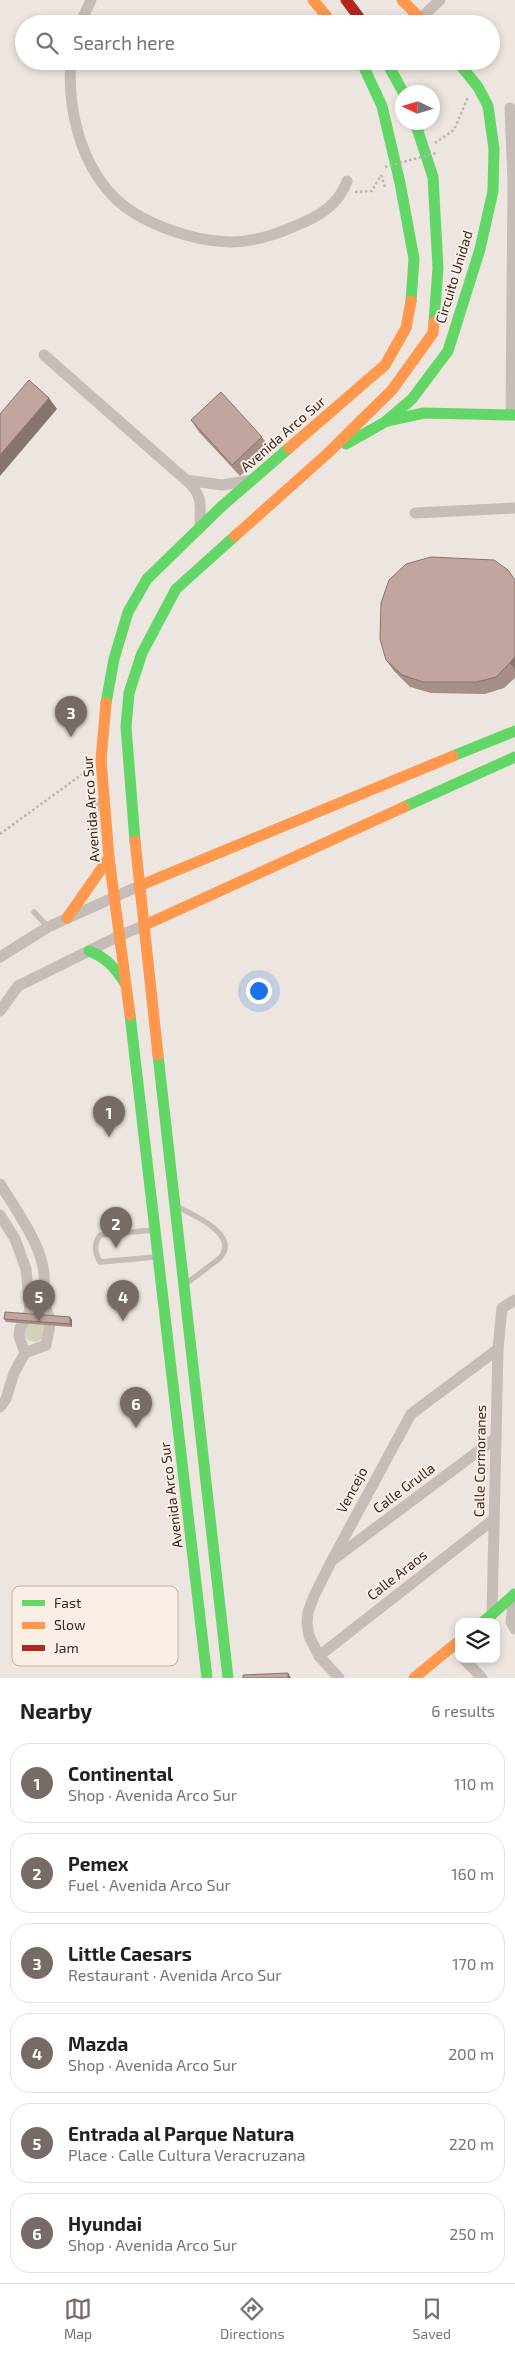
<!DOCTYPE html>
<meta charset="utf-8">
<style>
body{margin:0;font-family:"Exo 2",sans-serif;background:#f6f6f6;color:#202124}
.controls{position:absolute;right:15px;bottom:15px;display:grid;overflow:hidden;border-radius:10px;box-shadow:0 2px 8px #0003}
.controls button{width:45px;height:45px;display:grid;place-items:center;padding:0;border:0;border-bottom:1px solid #e0e0e0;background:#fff;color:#202124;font:25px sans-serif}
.compass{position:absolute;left:395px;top:85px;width:45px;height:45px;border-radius:50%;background:#fff;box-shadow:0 2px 8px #0003;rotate:274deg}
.you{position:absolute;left:258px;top:990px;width:18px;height:18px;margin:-12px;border:4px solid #fff;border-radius:50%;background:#1a73e8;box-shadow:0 0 0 8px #1a73e833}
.badge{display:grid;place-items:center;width:32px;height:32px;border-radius:50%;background:#776b67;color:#fff;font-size:16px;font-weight:700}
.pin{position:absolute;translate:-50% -41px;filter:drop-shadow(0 1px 2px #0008)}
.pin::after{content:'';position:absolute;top:26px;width:18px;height:15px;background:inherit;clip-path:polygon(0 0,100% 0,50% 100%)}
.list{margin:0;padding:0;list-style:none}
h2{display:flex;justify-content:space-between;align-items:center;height:65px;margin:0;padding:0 20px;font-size:21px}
h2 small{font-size:16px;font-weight:400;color:#757577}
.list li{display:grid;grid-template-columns:32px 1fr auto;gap:15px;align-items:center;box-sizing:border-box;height:80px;margin:0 10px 10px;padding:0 10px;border:1px solid #e0e0e0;border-radius:20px}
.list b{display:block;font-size:19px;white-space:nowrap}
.list p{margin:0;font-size:16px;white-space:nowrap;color:#757577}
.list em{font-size:16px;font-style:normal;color:#757577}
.icon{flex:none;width:28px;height:28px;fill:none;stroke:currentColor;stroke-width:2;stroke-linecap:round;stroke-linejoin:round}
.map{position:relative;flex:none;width:515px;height:1678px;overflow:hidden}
.search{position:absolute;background:#fff;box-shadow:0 2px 8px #0003;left:15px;right:15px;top:15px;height:55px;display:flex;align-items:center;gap:12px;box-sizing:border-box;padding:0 18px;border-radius:28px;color:#757577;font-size:19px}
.sheet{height:605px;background:#fff}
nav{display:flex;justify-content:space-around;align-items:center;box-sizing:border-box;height:70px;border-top:1px solid #e0e0e0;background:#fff;font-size:14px;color:#757577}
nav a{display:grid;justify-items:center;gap:2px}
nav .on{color:#776b67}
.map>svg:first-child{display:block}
.green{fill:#d1d2b8}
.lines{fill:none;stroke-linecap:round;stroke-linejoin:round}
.path{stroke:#bfb5b0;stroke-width:2.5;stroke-dasharray:2.5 2.5;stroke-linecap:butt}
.lane{stroke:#c6bdb8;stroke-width:5.5}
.street{stroke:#c6bdb8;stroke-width:11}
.fast{stroke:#63d668;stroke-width:11}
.slow{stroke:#ff974d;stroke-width:11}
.jam{stroke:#b3261e;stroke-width:11}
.path-bridge{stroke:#bfb5b0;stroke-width:2.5;stroke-dasharray:2.5 2.5;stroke-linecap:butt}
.wall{fill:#a78e89}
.shaded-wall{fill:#88746f}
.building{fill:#c2a59f;stroke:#88746f}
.labels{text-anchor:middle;stroke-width:4;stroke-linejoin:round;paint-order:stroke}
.street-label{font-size:14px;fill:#372926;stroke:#fbeee5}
.key{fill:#fbeee5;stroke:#c0b3ac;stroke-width:1}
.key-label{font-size:14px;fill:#372926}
</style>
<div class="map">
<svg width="515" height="1678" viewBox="0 0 515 1678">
<rect width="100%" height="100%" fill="#ede5df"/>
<path class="green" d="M26,1323l20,2 -3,14 -7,3c-13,-1 -12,-9 -10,-19z"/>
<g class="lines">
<g class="path">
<path d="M435,143l19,-13 14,-33"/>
<path d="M381,175l4,12"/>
<path d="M355,192l17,-1 9,-16"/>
<path d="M0,834l88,-64"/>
</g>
<g class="lane">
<path d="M90,828l9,-27"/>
<path d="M34,912l14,15"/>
<path d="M178,1207c16,8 62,28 42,51l-33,25"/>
<path d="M154,1230l-54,5c-7,10 -5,18 0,27l56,-5"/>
</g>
<g class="street">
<path d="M421,18l19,-18"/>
<path d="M80,24l11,-24"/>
<path d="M71,61c-4,46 9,100 41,134 26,28 80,46 117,47 23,0 46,-7 66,-16 23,-9 44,-21 52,-45"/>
<path d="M510,108l3,73 -2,234"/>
<path d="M44,355l142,125"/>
<path d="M415,513l100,-5"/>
<path d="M200,528c0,-23 4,-32 -14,-48l36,5 30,-5"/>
<path d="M0,957l48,-30 91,-41"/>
<path d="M0,1011l18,-25 103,-51 24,-10"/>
<path d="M0,1184c14,22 39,58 43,83 4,20 -3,36 8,53l-5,25 -21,8"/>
<path d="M0,1215l15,24 11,30 4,42 -10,17 -1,8 6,17"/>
<path d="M0,1407l6,-8 8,-26 11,-20"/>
<path d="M334,1559l162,-121"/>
<path d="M514,1594l-3,28 4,7"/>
<path d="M492,1615l6,-266 4,-41 13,-8"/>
<path d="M319,1656l175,-137"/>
<path d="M464,1659l18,19"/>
<path d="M339,1678l-20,-22 -10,-20 -2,-13 1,-11 6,-16 17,-34 80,-148 87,-65"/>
</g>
<g class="fast">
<path d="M361,61l21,45 18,77 14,76 -3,42"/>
<path d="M386,61l17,31"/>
<path d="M415,122l18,55 5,91 -4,54"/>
<path d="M387,421l37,-8 91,2"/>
<path d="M346,444l39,-22 27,-23 36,-48 32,-102 13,-58 1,-42 -6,-43 -10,-19 -21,-26"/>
<path d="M106,703l8,-44 14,-47 19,-33 74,-72 68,-59"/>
<path d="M453,756l62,-25"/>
<path d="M404,807l111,-50"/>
<path d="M135,841l-9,-114 3,-34 13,-40 34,-64 59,-53"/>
<path d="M89,951c17,6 26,17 36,32"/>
<path d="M130,1015l77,663"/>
<path d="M158,1055l70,623"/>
<path d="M483,1622l32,-28"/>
</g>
<g class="slow">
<path d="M313,0l20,24"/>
<path d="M402,0l24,24"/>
<path d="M289,448l96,-83 21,-37 5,-27"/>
<path d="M235,536l92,-82 65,-64 41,-57 1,-11"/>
<path d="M106,703l-5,57 8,98 21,157"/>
<path d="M135,841l23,214"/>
<path d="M139,886l314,-130"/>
<path d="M67,918l42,-60"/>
<path d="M145,925l259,-118"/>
<path d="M414,1678l45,-37"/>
</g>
<path class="jam" d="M346,0l18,24"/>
<path class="path-bridge" d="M385,167l51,-14"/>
</g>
<g class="wall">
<path d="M191,420l71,17 8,11 -30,28 -41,-44z"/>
<path d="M515,580v98l-11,10 -19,6 -54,-1 -21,-6 -16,-16 -8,-11z"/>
<path d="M70,1317l2,3v7l-66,-5 -2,-3z"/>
</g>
<g class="shaded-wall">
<path d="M49,398l8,11 -57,67v-21z"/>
<path d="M515,656v14l-5,-7z"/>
<path d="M70,1317l2,3v7l-2,-3z"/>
<path d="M288,1673l3,5h-3z"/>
</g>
<g class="building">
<path d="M29,380l20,18 -49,57v-41z"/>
<path d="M221,392l41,45 -30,28 -41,-45z"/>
<path d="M431,557l63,3 14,10 7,10v76l-5,7 -14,14 -19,5h-54l-21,-7 -16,-15 -6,-21 1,-36 8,-23 17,-16z"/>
<path d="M5,1312l65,5v7l-66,-5z"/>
<path d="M288,1673v5h-45v-3z"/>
</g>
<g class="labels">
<g class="street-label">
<text transform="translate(454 277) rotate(-73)" y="5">Circuito Unidad</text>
<text transform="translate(283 434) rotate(-41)" y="5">Avenida Arco Sur</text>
<text transform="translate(91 809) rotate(-94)" y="5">Avenida Arco Sur</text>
<text transform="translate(480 1461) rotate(-89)" y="5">Calle Cormoranes</text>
<text transform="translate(404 1488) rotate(-37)" y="5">Calle Grulla</text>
<text transform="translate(352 1490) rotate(-62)" y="5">Vencejo</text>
<text transform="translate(171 1495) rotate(-97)" y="5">Avenida Arco Sur</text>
<text transform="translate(397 1575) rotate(-38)" y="5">Calle Araos</text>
</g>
</g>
<rect x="12" y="1586" width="166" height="80" rx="8" class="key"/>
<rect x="22" y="1600" width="23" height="6" fill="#63d668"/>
<rect x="22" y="1622" width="23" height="7" fill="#ff974d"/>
<rect x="22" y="1645" width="23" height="6" fill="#b3261e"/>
<g class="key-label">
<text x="54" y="1608">Fast</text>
<text x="54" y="1630">Slow</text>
<text x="54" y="1653">Jam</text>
</g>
</svg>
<div class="controls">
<button><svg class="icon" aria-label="layers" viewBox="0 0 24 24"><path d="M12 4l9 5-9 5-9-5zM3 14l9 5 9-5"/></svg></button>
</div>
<svg class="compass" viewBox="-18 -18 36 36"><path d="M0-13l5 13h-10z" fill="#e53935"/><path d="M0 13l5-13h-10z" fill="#757577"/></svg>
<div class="you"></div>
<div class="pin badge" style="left:109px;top:1137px">1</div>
<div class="pin badge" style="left:116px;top:1248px">2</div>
<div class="pin badge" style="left:71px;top:737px">3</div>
<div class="pin badge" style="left:123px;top:1321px">4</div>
<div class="pin badge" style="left:39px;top:1321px">5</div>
<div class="pin badge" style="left:136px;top:1428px">6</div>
<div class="search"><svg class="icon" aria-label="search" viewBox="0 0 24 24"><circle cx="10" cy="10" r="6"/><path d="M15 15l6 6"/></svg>Search here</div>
</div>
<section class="sheet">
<h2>Nearby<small>6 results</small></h2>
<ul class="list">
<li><span class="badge">1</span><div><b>Continental</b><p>Shop · Avenida Arco Sur</p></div><em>110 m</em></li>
<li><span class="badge">2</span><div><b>Pemex</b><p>Fuel · Avenida Arco Sur</p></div><em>160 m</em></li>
<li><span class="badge">3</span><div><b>Little Caesars</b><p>Restaurant · Avenida Arco Sur</p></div><em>170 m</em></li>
<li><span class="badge">4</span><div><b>Mazda</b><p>Shop · Avenida Arco Sur</p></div><em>200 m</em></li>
<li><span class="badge">5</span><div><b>Entrada al Parque Natura</b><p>Place · Calle Cultura Veracruzana</p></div><em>220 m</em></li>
<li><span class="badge">6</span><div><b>Hyundai</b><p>Shop · Avenida Arco Sur</p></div><em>250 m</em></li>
</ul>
</section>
<nav>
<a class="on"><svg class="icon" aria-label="map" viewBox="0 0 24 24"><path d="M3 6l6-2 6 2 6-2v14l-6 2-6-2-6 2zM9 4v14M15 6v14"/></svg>Map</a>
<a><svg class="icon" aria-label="directions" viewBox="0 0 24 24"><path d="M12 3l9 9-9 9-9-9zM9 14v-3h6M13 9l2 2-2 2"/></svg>Directions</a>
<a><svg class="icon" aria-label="saved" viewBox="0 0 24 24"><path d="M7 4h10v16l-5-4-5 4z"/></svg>Saved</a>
</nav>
